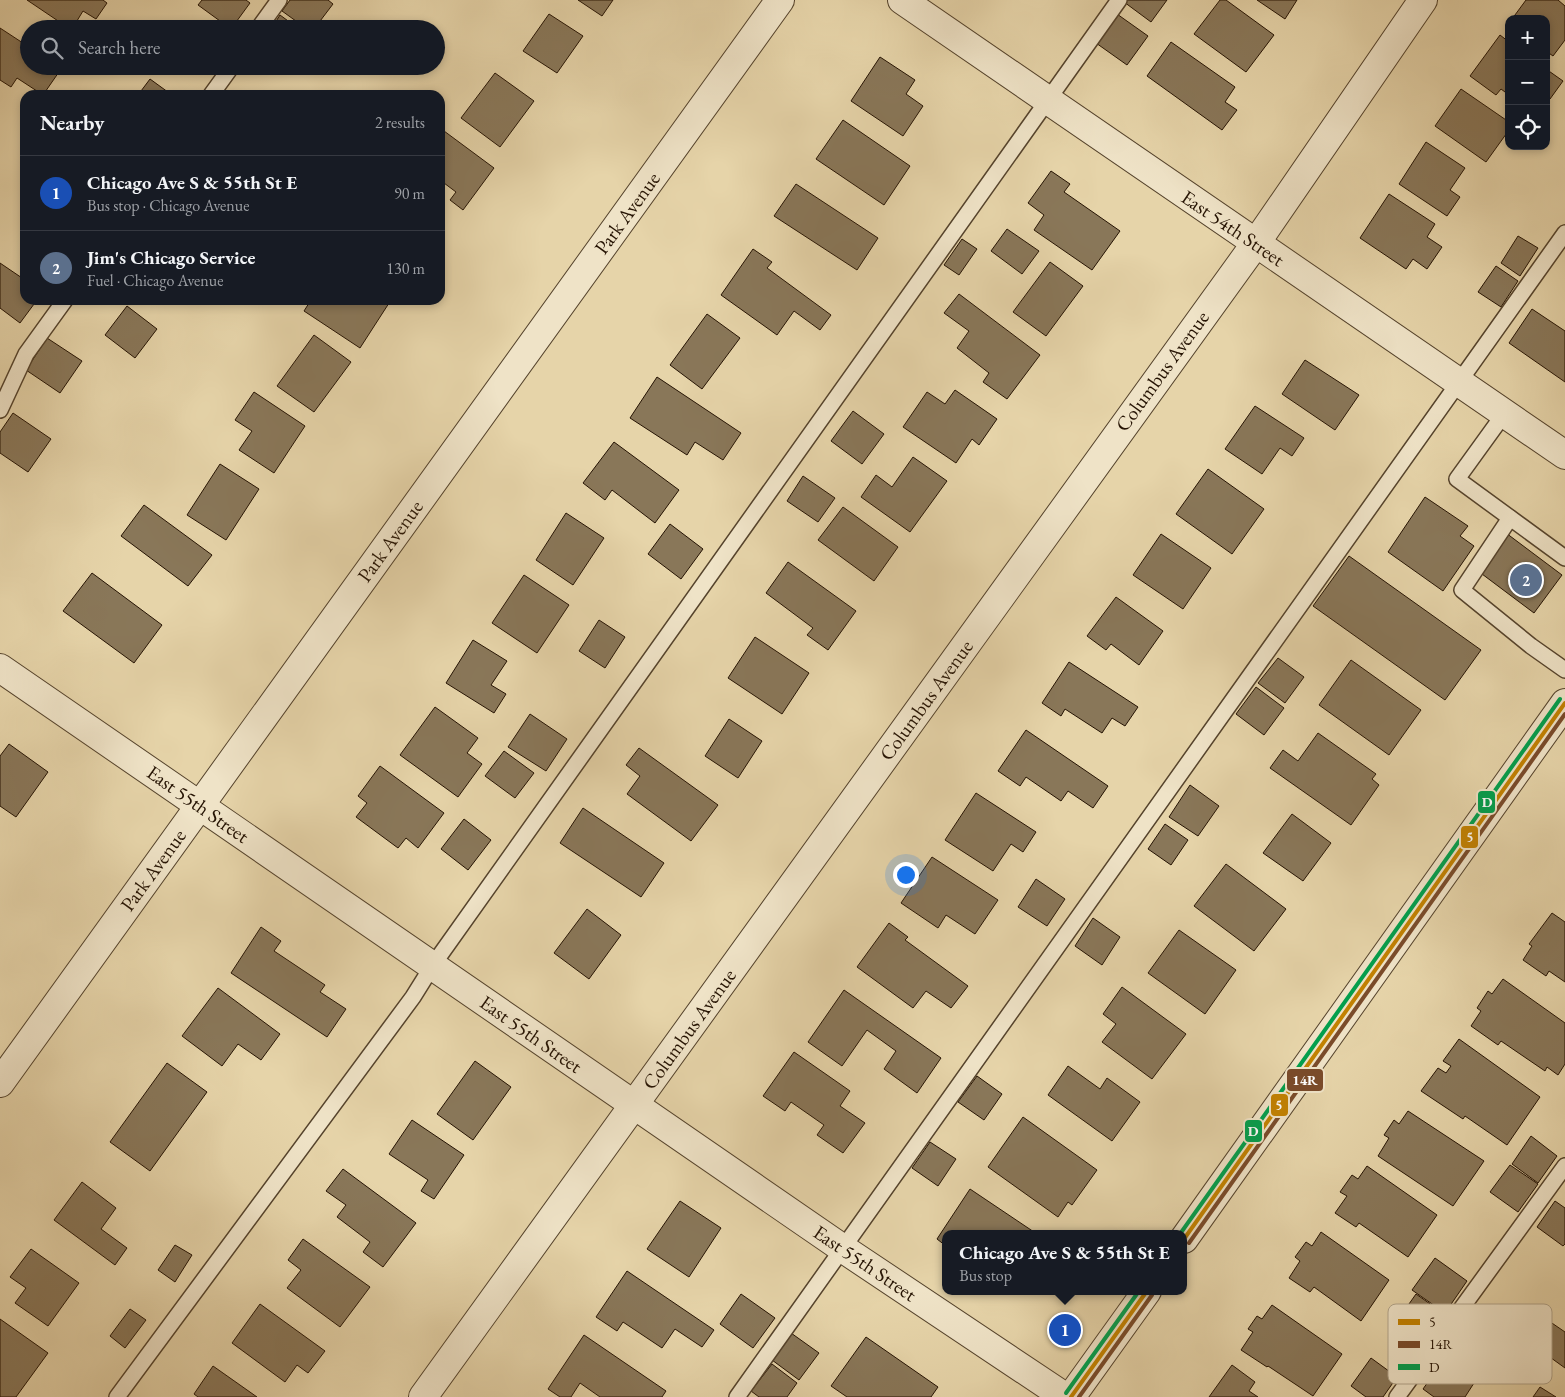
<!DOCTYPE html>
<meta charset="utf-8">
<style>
body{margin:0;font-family:"EB Garamond",serif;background:#20242c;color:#f1f3f6}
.controls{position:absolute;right:15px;top:15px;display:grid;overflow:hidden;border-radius:10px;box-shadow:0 2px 8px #0003}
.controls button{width:45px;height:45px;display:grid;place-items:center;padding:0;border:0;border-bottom:1px solid #363941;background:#171b24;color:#f1f3f6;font:25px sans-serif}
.you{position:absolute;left:905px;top:874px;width:18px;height:18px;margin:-12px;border:4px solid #fff;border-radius:50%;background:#1a73e8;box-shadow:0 0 0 8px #1a73e833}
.badge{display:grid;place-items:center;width:32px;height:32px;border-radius:50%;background:#c59692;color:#fff;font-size:16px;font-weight:700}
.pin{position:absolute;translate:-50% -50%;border:2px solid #fff;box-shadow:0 1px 5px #0006}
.popup{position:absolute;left:942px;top:1230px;width:245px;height:65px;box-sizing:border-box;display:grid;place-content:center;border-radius:10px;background:#171b24;filter:drop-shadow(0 1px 4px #0005);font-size:16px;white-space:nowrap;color:#9ea1a6}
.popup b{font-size:19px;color:#f1f3f6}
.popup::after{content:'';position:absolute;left:50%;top:100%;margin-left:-10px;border:10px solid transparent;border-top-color:#171b24}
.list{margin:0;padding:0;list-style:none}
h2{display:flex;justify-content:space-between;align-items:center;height:65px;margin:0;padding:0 20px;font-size:21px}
h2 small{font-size:16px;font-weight:400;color:#9ea1a6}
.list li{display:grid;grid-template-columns:32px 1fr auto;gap:15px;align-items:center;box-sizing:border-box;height:75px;padding:0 20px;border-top:1px solid #363941}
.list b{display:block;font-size:19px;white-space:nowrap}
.list p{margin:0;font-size:16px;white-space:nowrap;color:#9ea1a6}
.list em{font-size:16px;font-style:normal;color:#9ea1a6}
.icon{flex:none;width:28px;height:28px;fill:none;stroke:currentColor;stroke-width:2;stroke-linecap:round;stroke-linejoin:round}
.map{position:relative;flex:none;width:1565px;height:1397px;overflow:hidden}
.search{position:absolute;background:#171b24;box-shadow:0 2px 8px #0003;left:20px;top:20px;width:425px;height:55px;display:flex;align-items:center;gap:12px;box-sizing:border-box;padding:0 18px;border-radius:28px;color:#9ea1a6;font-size:19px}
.panel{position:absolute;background:#171b24;box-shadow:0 2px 8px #0003;left:20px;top:90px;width:425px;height:215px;border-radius:15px}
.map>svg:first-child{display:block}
.building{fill:#897759;stroke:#251303}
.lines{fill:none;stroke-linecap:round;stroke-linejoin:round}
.service-casing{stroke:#55432c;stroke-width:18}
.minor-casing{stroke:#55432c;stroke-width:30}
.tertiary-casing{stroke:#55432c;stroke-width:30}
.service{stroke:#efe3c7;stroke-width:15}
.minor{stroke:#efe3c7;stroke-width:28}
.tertiary{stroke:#efe3c7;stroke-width:28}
.bus-1-casing{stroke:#efe3c7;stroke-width:8}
.bus-2-casing{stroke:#efe3c7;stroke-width:8}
.bus-3-casing{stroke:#efe3c7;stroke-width:8}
.bus-1{stroke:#c28101;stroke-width:4}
.bus-2{stroke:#7a4b2a;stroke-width:4}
.bus-3{stroke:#029f4d;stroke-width:4}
.labels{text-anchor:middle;stroke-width:4;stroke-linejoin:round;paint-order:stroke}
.street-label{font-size:20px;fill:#251303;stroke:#efe3c7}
.key{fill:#efe3c7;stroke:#b2a58c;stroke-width:1}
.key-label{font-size:14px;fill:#251303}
.line-badge{stroke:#efe3c7;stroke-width:2}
.badge-label{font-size:14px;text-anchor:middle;font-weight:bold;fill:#fff}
</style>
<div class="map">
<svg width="1565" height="1397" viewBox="0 0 1565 1397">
<rect width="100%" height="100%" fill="#e6d4a9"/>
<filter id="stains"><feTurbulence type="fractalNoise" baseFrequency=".004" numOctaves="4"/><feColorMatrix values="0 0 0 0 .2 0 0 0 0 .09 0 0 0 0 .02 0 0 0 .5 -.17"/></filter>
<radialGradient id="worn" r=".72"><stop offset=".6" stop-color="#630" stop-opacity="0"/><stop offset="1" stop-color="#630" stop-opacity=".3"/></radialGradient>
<g class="building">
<path d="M27,0h76l4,3 -11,16 -13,-8 -11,18h-2z"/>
<path d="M202,0h44l4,3 -19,26 -33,-24z"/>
<path d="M290,0h38l5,4 -19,25h-7l-25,-18z"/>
<path d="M578,0h35l-11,16z"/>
<path d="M1126,0h41l-16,22 -27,-20z"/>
<path d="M1220,0h6l48,35 -28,37 -52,-38z"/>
<path d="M1257,0h40l-12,19z"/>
<path d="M1526,0h32l7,6v34l-12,16 -7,-5v-32h-34z"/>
<path d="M549,14l34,22 -26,37 -34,-22z"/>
<path d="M1117,14l31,22 -21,29 -31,-22z"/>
<path d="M280,15l19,14h-28z"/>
<path d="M0,28l29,19v19h29l3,3 -18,26 -26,-17 -6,9 -11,-7z"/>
<path d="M1500,35l9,7v53l-8,-6 -5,6 -26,-19z"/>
<path d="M1171,42l64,45 -10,15 12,8 -15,20 -75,-54z"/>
<path d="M880,57l35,23 -9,14 17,12 -20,30 -52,-35z"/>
<path d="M1546,69l17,12 -13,18 -4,-3z"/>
<path d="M495,73l39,28 -34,46 -39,-29z"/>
<path d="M150,79l22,16h-34z"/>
<path d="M1461,89l48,33v8l-23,32 -51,-36z"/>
<path d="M843,120l67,46 -26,39 -68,-46z"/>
<path d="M440,128l54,40 -31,42 -13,-10 6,-8 -16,-12z"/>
<path d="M1426,142l39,26 -15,22 10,7 -13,19 -48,-32z"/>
<path d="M1051,171l19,13 -6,8 56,39 -28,39 -58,-40 10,-15 -16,-12z"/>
<path d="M796,184l82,54 -21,32 -83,-54z"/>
<path d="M1389,194l46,30 -8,13 15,10 -15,22 -14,-10 -7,10 -46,-31z"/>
<path d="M1007,229l32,22 -17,23 -31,-23z"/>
<path d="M1518,236l20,12 -18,28 -19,-13z"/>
<path d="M962,239l15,10 -18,26 -15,-10z"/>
<path d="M753,249l19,13 -5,6 64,47 -11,15 -26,-19 -17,24 -56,-40z"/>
<path d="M1050,262l33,24 -37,50 -33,-24z"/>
<path d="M0,263l25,17v20h12l-17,23 -20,-15z"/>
<path d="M1496,266l22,15 -17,26 -23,-15z"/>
<path d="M959,294l81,61 -33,44 -24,-17 6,-9 -32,-25 12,-17 -25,-18z"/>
<path d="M311,300h15l4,2 1,-2h60l-31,48 -56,-37z"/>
<path d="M127,306l30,23 -22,29 -30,-23z"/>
<path d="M1532,309l33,22v51l-56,-39z"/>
<path d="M707,314l33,24 -38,51 -32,-24z"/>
<path d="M314,335l37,27 -37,50 -37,-26z"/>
<path d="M47,338l35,23 -22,32 -34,-23z"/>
<path d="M1305,360l54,35 -24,35 -53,-36z"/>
<path d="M657,377l84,56 -18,27 -28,-18 -8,13 -57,-37z"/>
<path d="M955,390l42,29 -18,26 -7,-6 -16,24 -53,-36 24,-35 18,12z"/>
<path d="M254,392l51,34 -31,47 -35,-23 13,-19 -17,-11z"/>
<path d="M1255,406l49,32 -12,18 -12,-8 -18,26 -37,-25z"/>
<path d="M853,411l31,23 -22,30 -31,-23z"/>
<path d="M13,413l38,26 -23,33 -28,-19v-21z"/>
<path d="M614,442l65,48 -24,33 -43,-33 -7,10 -22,-17z"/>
<path d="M913,457l34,24 -37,51 -49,-35 15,-22 16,12z"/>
<path d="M220,464l39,25 -33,51 -39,-25z"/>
<path d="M1208,469l56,40 -32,45 -56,-40z"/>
<path d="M803,476l32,22 -17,24 -31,-21z"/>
<path d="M1425,497l43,29 -8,10 14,10 -31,45 -55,-39z"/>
<path d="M144,505l68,50 -24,31 -67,-50z"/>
<path d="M843,507l55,40 -24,34 -56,-41z"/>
<path d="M566,513l38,25 -31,47 -37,-25z"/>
<path d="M670,524l33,25 -22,30 -33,-25z"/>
<path d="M1506,533l56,42 -28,38 -56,-42z"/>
<path d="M1161,534l50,34 -28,41 -50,-34z"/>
<path d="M1349,556l132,94 -36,50 -132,-94z"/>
<path d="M788,562l68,49 -28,39 -21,-15 6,-7 -47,-35z"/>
<path d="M92,573l70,52 -28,38 -71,-52z"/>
<path d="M524,575l45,30 -32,48 -45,-30z"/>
<path d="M1116,597l47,34 -24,34 -28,-21 -5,6 -19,-14z"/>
<path d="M599,620l26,17 -20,31 -26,-17z"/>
<path d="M755,637l54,36 -27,41 -54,-36z"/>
<path d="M473,640l34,21 -16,24 15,9 -12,19 -48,-30z"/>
<path d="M1278,658l26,19 -19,26 -27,-20z"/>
<path d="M1351,660l70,50 -32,45 -70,-50z"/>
<path d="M1069,662l69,45 -13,19 -13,-8 -10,15 -37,-24 -4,7 -19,-13z"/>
<path d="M1256,687l28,21 -20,27 -28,-21z"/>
<path d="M435,707l43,31 -11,15 15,11 -24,33 -58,-42z"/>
<path d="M530,714l37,25 -21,32 -38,-24z"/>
<path d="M729,719l33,22 -24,37 -33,-22z"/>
<path d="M1026,730l82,56 -15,22 -25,-17 -7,10 -35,-24 -6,9 -22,-15z"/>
<path d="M1318,733l58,41 -4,5 7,6 -28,40 -81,-57 13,-18 15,11z"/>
<path d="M9,744l39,28 -32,45 -16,-11v-50z"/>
<path d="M639,748l79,57 -27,36 -64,-47 13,-18 -14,-11z"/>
<path d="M504,751l30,22 -19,25 -30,-22z"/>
<path d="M380,766l64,47 -26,35 -12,-10 -8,10 -42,-31 11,-14 -9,-7z"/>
<path d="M1190,785l29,21 -21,30 -29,-19z"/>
<path d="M976,793l60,39 -13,20 -12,-8 -18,27 -48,-31z"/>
<path d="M583,808l81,55 -23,34 -81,-54z"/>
<path d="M1292,814l39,29 -28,38 -40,-28z"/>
<path d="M464,819l27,21 -23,30 -27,-21z"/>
<path d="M1165,824l23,16 -17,25 -23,-16z"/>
<path d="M932,857l66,43 -23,34 -29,-19 -8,13 -37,-25z"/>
<path d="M1226,864l60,45 -32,42 -60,-45z"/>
<path d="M1036,879l29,20 -18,27 -29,-19z"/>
<path d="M587,909l34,26 -32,44 -35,-26z"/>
<path d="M1552,913l13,9v60l-16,-11 -3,5 -23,-16 9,-14 -3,-2z"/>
<path d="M1093,918l27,19 -18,28 -27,-19z"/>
<path d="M889,923l19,14 -3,3 63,46 -17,22 -25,-17 -13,17 -56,-41z"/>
<path d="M261,927l20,14 -7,10 51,34 -5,7 26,17 -19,28 -96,-64z"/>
<path d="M1179,930l57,40 -31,44 -57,-41z"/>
<path d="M1503,979l62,44v41l-7,11 -11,-8 -2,4 -44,-30 -3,4 -27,-19 10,-15 -4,-3 11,-17 4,3z"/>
<path d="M1122,987l64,47 -34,45 -50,-37 14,-18 -13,-10z"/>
<path d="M218,988l62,46 -19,26 -23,-16 -16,22 -40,-30z"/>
<path d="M844,990l97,68 -24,35 -33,-24 12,-18 -29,-21 -25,36 -34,-24z"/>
<path d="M1459,1039l81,58 -33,48 -42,-29 -2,3 -42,-28 17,-23 8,5 5,-7 -8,-5z"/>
<path d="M794,1052l56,39 -10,15 25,17 -22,30 -26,-18 7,-10 -33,-23 -6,9 -22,-15z"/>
<path d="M475,1061l36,26 -38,53 -36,-26z"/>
<path d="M167,1063l40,29 -57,79 -40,-29z"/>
<path d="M1068,1066l32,23 7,-11 33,24 -28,39 -64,-46z"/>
<path d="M977,1076l25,18 -18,26 -26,-18z"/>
<path d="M1408,1111l76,50 -31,45 -75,-50 11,-18 -5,-3 10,-15 5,4z"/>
<path d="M1023,1117l74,53 -25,35 -4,-3 -10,15 -70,-50z"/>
<path d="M412,1120l52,35 -30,44 -13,-8 7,-11 -39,-26z"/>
<path d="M1531,1136l26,20 -19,27 -26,-19z"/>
<path d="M930,1142l26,17 -18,27 -26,-18z"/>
<path d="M1510,1165l28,19 -20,28 -28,-20z"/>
<path d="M1367,1166l70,49 -29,42 -49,-34 -3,4 -21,-14 12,-17 -7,-4 12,-17 6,4z"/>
<path d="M343,1169l73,54 -33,44 -20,-15 7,-10 -33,-25 9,-12 -20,-14z"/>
<path d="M82,1182l34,26 -15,21 26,19 -12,17 -61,-45z"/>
<path d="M970,1189l67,45h-91v12l-9,-7z"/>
<path d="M680,1201l41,27 -32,49 -42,-28z"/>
<path d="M1555,1201l10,7v36l-2,2 -26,-19z"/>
<path d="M1321,1232l68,48 -28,41 -47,-34 -4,5 -21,-14 11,-17 -5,-4 11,-15 6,4z"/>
<path d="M303,1239l67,48 -30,40 -53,-39 14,-18 -13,-10z"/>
<path d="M175,1245l17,10 -17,27 -17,-12z"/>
<path d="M31,1249l48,34 -31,43 -33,-23 11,-15 -16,-11z"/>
<path d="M1435,1258l32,23 -22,32 -33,-23z"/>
<path d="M627,1271l87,59 -12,17 -27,-18 -13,19 -39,-26 -6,9 -21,-14z"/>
<path d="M741,1294l34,24 -22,30 -33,-24z"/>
<path d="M1416,1294l27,19 -19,28 -27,-20z"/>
<path d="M260,1304l65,47 -17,22 -11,-8 -12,17 -53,-39z"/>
<path d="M1272,1305l70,49 -29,42 -45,-30 -1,1 -26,-17 12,-18 -5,-3 9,-13 5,3z"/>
<path d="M130,1309l16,11 -21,28 -15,-12z"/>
<path d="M0,1319l48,34 -32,44h-16z"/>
<path d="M1546,1319l19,13v36l-36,-26z"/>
<path d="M791,1333l28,20 -20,27 -27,-20z"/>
<path d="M584,1335l82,56 -4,6h-62l-20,-14 -9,14h-11l-12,-8z"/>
<path d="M866,1337l72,50 -7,10h-84l-16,-11z"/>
<path d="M1371,1358l26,19 -14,20h-17l-15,-11z"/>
<path d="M1442,1362l32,21 -9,14h-31l-11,-8z"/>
<path d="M772,1364l25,19 -10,14h-28l-8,-6z"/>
<path d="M1232,1365l23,17 -6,9 9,6h-49z"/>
<path d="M213,1366l44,31h-59l-4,-3z"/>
<path d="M1540,1387l16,10h-23z"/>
</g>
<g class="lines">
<g class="service-casing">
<g id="service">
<path d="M258,29l21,-29"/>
<path d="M211,95l21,-29"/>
<path d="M0,410l26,-56 39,-54"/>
<path d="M1504,414l-47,65 108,79"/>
<path d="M1510,518l-48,72 69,56 34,24"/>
<path d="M117,1397l296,-400 20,-32 686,-965"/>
<path d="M737,1397l828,-1164"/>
<path d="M1397,1397l168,-231"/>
</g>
</g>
<g class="minor-casing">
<g id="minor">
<path d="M0,668l842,580 223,149"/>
<path d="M0,1083l780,-1083"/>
<path d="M423,1397l833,-1154 167,-243"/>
</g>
</g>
<g class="tertiary-casing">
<g id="tertiary">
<path d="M902,0l663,455"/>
<path d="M1184,1239l381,-536"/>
<path d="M1071,1397l76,-106"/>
</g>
</g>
<use href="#service" class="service"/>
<use href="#minor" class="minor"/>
<use href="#tertiary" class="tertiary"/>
<g class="bus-1-casing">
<g id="bus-1">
<path d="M1184,1239l381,-536"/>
<path d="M1071,1397l76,-106"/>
</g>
</g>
<g class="bus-2-casing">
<g id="bus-2">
<path d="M1189,1243l376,-529"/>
<path d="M1079,1397l73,-102"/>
</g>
</g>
<g class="bus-3-casing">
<g id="bus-3">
<path d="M1180,1234l380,-535"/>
<path d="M1066,1393l73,-102"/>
</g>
</g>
<use href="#bus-1" class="bus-1"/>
<use href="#bus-2" class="bus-2"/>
<use href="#bus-3" class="bus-3"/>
</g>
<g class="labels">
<g class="street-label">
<text transform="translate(627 213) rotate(-54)" y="7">Park Avenue</text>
<text transform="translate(1233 228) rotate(34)" y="7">East 54th Street</text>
<text transform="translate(1162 371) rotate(-54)" y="7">Columbus Avenue</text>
<text transform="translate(390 541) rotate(-54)" y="7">Park Avenue</text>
<text transform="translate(926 700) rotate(-54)" y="7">Columbus Avenue</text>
<text transform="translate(198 804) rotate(35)" y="7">East 55th Street</text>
<text transform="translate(153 870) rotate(-54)" y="7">Park Avenue</text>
<text transform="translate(689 1029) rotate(-54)" y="7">Columbus Avenue</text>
<text transform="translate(531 1034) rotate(35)" y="7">East 55th Street</text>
<text transform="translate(865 1263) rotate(34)" y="7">East 55th Street</text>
</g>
</g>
<rect x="1388" y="1304" width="164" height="80" rx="8" class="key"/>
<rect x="1398" y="1319" width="22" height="6" fill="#c28101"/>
<rect x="1398" y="1341" width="22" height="7" fill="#7a4b2a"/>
<rect x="1398" y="1364" width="22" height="6" fill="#029f4d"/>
<g class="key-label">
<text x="1429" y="1327">5</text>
<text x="1429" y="1349">14R</text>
<text x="1429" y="1372">D</text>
</g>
<g class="line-badge">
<rect x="1477" y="790" width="19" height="24" rx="5" fill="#029f4d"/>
<rect x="1460" y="825" width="19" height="24" rx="5" fill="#c28101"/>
<rect x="1286" y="1068" width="38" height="24" rx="5" fill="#7a4b2a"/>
<rect x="1270" y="1093" width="19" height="24" rx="5" fill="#c28101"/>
<rect x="1244" y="1119" width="19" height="24" rx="5" fill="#029f4d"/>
</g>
<g class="badge-label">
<text x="1487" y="807">D</text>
<text x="1470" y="842">5</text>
<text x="1305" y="1085">14R</text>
<text x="1279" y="1110">5</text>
<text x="1253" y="1136">D</text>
</g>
<rect width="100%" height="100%" filter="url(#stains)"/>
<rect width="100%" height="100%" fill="url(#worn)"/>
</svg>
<div class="controls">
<button>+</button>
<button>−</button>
<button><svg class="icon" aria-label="locate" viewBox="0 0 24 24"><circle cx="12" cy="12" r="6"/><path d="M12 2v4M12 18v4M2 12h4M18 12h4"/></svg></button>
</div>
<div class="you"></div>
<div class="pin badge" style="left:1065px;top:1330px;background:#1a4fb4">1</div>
<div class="popup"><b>Chicago Ave S &amp; 55th St E</b>Bus stop</div>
<div class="pin badge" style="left:1526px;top:580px;background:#5c6f8a">2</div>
<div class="search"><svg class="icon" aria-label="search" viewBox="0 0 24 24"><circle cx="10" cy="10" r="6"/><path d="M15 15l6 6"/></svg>Search here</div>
<section class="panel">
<h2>Nearby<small>2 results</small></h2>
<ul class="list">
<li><span class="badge" style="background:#1a4fb4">1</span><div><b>Chicago Ave S &amp; 55th St E</b><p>Bus stop · Chicago Avenue</p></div><em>90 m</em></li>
<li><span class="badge" style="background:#5c6f8a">2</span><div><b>Jim's Chicago Service</b><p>Fuel · Chicago Avenue</p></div><em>130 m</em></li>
</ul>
</section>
</div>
